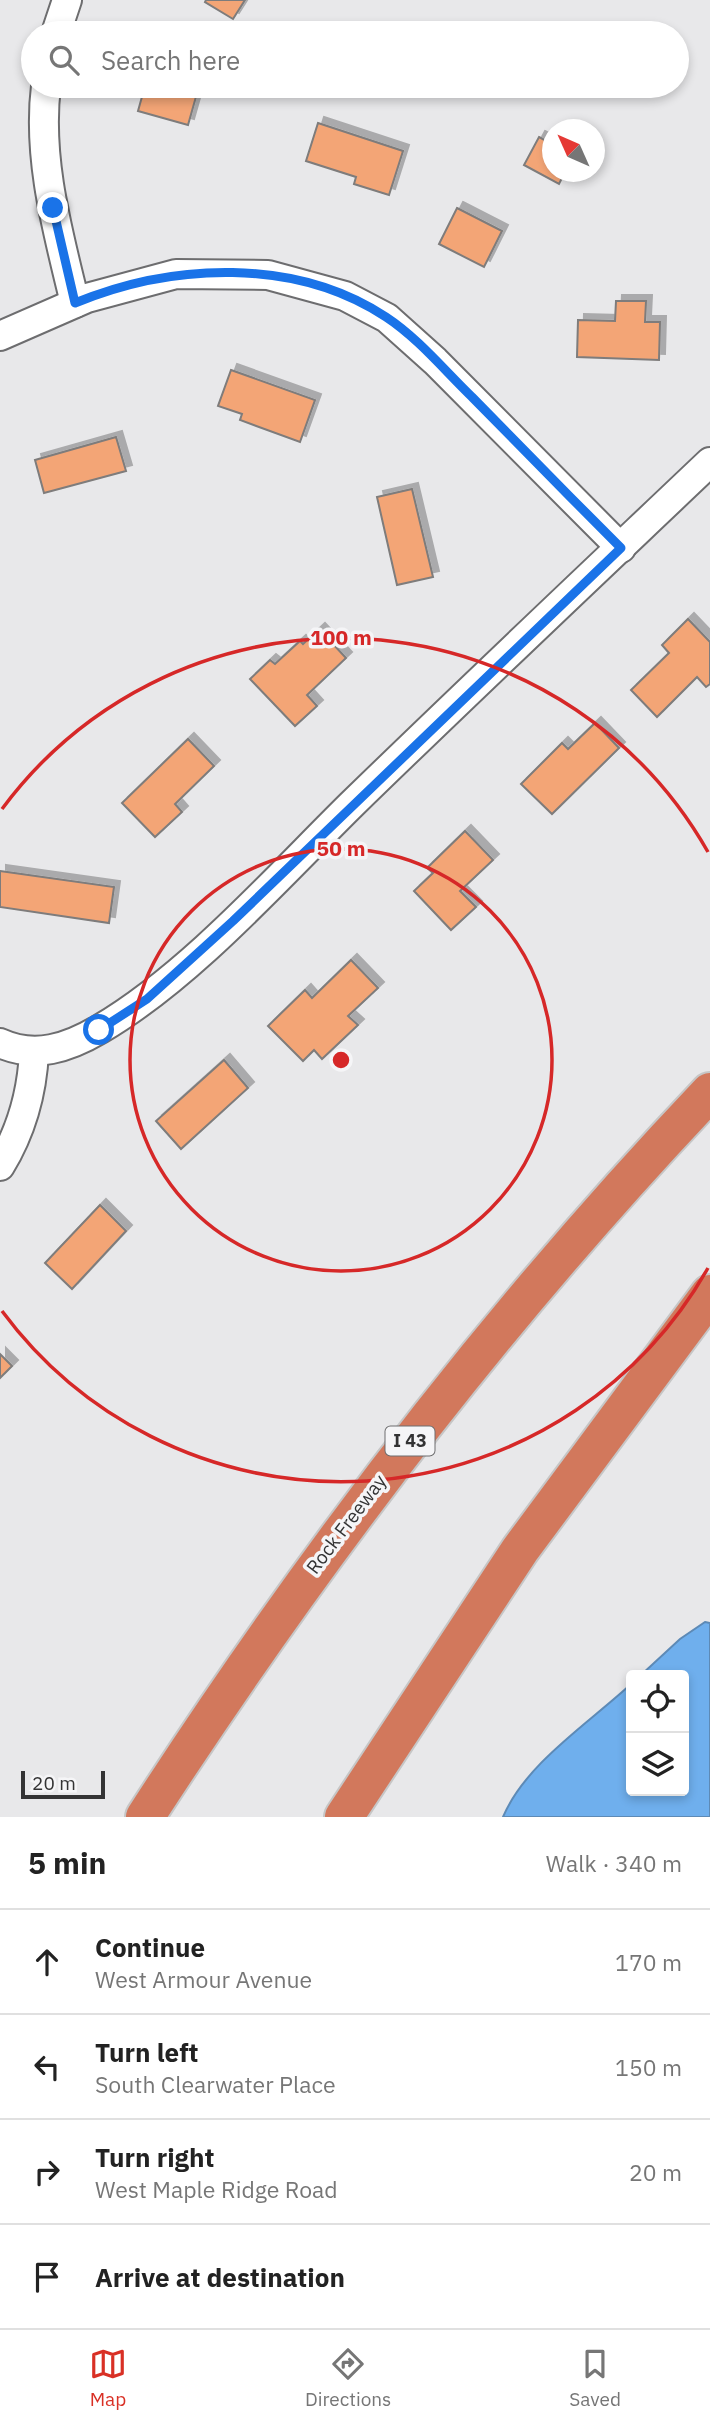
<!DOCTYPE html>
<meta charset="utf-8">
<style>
body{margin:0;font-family:"IBM Plex Sans",sans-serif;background:#f2f2f2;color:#222}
.controls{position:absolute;right:21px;bottom:21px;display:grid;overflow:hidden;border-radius:7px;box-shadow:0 4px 10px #0003}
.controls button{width:63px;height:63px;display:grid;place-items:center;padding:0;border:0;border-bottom:2px solid #e0e0e0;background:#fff;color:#222;font:35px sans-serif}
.compass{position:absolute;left:542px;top:119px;width:63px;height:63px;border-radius:50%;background:#fff;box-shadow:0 4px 10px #0003;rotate:315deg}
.scale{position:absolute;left:21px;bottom:18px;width:84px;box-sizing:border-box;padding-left:7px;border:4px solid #333334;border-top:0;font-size:19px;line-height:24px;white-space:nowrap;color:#333334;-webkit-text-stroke:5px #f5f5f7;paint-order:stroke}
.stop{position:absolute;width:21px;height:21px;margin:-16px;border:5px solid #1a73e8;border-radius:50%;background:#fff}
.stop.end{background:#1a73e8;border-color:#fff;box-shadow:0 2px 7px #0008}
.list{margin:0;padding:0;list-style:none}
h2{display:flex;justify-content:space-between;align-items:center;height:91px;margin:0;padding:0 28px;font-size:30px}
h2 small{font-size:23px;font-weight:400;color:#767676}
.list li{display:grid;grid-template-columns:46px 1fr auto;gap:21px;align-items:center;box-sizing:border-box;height:105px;padding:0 28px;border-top:2px solid #e0e0e0}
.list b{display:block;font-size:26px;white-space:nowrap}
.list p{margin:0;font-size:23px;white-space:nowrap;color:#767676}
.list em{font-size:23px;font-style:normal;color:#767676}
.icon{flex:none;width:38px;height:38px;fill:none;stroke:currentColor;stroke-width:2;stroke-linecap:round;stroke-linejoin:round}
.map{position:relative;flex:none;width:710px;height:1817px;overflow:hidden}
.search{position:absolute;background:#fff;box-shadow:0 4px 10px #0003;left:21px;right:21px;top:21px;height:77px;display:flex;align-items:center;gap:18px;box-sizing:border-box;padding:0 24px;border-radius:38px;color:#767676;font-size:26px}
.sheet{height:511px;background:#fff}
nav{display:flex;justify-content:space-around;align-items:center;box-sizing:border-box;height:98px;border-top:2px solid #e0e0e0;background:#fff;font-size:19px;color:#767676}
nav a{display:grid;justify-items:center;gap:4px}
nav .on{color:#d93025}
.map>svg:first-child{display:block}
.water{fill:#6fafed;stroke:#5d8ab6;stroke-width:2}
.building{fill:#f3a576;stroke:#7e7c7b;stroke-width:2;filter:url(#shadow)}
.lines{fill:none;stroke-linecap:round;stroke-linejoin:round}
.street-casing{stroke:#6d6d6f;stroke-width:32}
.highway-casing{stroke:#c6c6c6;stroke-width:42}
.street{stroke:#fff;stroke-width:28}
.highway{stroke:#d2785c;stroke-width:38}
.route{stroke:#1a73e8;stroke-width:9}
.ring{fill:none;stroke:#d62828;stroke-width:3.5}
.labels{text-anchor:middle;stroke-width:7;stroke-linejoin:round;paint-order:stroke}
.shield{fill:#f5f5f7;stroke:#6d6d6e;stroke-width:2}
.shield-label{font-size:18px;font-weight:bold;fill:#333334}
.street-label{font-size:19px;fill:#333334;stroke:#f5f5f7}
.centre{fill:#d62828;stroke:#f5f5f7;stroke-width:3.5}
.ring-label{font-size:21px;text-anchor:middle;font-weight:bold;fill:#d62828;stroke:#f5f5f7;stroke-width:7;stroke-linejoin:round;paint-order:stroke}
</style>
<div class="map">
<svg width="710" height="1817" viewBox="0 0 710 1817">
<defs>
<filter id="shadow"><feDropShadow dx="6" dy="-6" stdDeviation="0" flood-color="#0004"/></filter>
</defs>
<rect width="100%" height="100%" fill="#e8e8ea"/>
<path class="water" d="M705,1622l5,1v194h-207c22,-53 86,-94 128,-133v107h53v-116h-43l39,-36z"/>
<g class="building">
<path d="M206,0h39l-12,19 -28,-17z"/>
<path d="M145,86h54l-11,39 -50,-14z"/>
<path d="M318,123l85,28 -14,44 -35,-11 2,-7 -50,-16z"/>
<path d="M539,137l13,7v28h13l-6,12 -35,-19z"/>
<path d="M457,208l45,23 -18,36 -45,-23z"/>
<path d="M616,301h30l-1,21h15l-1,38 -82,-3 1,-37 37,1z"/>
<path d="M231,370l84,30 -15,42 -60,-22 2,-6 -24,-8z"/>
<path d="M116,437l10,34 -82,22 -9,-33z"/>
<path d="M412,489l21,88 -36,8 -20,-88z"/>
<path d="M688,619l22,23v42l-4,3 -9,-10 -40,40 -26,-27 38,-37 -7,-8z"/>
<path d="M319,629l27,29 -39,37 10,11 -22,20 -45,-47 20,-19 5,4 25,-23 3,3z"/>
<path d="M595,723l24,25 -67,66 -31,-30 41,-41 6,6z"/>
<path d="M188,739l26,27 -39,38 7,8 -27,25 -33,-34z"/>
<path d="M465,831l28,29 -33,31 16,16 -25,23 -37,-39 19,-18 -6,-5z"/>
<path d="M0,871l114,16 -5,36 -109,-16z"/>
<path d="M351,960l27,28 -30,28 10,9 -36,34 -8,-9 -11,11 -35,-35 37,-36 7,8z"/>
<path d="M224,1060l24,28 -67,61 -25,-28z"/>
<path d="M100,1205l26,26 -54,58 -27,-26z"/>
<path d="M0,1354l12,12 -12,12z"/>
</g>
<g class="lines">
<g class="street-casing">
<g id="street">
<path d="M56,33l11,-33"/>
<path d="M46,86c-9,73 12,146 29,217"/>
<path d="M0,336l87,-38 89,-24 92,1 77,21 42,22 48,43 186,187"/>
<path d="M0,1043c35,16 68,5 100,-14 89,-52 177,-151 251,-224 119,-116 239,-229 359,-343"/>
<path d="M0,1166c22,-36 32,-72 34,-114"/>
</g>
</g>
<g class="highway-casing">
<g id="highway">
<path d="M145,1817c167,-258 353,-502 565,-725"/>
<path d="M344,1817l176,-267 190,-256"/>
</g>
</g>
<use href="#street" class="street"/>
<use href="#highway" class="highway"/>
</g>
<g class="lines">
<path class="route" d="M53,208l22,95c97,-40 220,-46 311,14 32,21 59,54 86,80 49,50 99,101 149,151l-388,373 -86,78 -48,31"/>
</g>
<g class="ring">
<circle cx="341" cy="1060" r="211"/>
<path d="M708 1268A422 422 0 0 1 2 1311M2 809A422 422 0 0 1 708 852"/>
</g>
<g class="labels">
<rect class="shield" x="385.5" y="1426.5" width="49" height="29" rx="5"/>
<g class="shield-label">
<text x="410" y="1447">I 43</text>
</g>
<g class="street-label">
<text transform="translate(346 1524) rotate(-53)" y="7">Rock Freeway</text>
</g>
</g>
<circle cx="341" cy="1060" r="10" class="centre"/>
<g class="ring-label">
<text x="341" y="645">100 m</text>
<text x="341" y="856">50 m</text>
</g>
</svg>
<div class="controls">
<button><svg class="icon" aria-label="locate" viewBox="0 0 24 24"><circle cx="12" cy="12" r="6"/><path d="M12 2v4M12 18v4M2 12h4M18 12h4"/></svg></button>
<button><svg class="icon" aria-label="layers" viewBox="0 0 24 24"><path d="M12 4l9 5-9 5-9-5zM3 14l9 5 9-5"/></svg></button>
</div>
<svg class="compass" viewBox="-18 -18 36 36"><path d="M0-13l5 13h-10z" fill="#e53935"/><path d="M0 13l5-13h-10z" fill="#767676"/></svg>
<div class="scale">20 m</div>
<div class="stop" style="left:99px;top:1030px"></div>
<div class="stop end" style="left:53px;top:208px"></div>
<div class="search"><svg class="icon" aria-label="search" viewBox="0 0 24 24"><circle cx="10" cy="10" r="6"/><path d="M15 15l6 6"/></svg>Search here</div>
</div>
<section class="sheet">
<h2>5 min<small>Walk · 340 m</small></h2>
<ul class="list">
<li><svg class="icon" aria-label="ahead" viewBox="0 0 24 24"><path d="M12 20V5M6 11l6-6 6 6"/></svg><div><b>Continue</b><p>West Armour Avenue</p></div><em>170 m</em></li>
<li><svg class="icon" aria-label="left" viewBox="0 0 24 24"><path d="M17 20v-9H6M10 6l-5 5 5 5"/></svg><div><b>Turn left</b><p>South Clearwater Place</p></div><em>150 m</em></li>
<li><svg class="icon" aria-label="right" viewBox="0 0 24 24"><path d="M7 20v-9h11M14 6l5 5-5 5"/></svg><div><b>Turn right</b><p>West Maple Ridge Road</p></div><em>20 m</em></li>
<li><svg class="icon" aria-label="arrive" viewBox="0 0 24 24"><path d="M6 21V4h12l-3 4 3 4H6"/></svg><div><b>Arrive at destination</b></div></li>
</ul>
</section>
<nav>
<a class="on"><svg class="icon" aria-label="map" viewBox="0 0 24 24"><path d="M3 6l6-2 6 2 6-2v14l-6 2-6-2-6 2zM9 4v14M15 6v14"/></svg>Map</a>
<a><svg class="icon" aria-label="directions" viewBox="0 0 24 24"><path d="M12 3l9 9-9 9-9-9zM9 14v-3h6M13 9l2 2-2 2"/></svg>Directions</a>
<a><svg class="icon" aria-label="saved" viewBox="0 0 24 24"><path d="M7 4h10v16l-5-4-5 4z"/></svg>Saved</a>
</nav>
